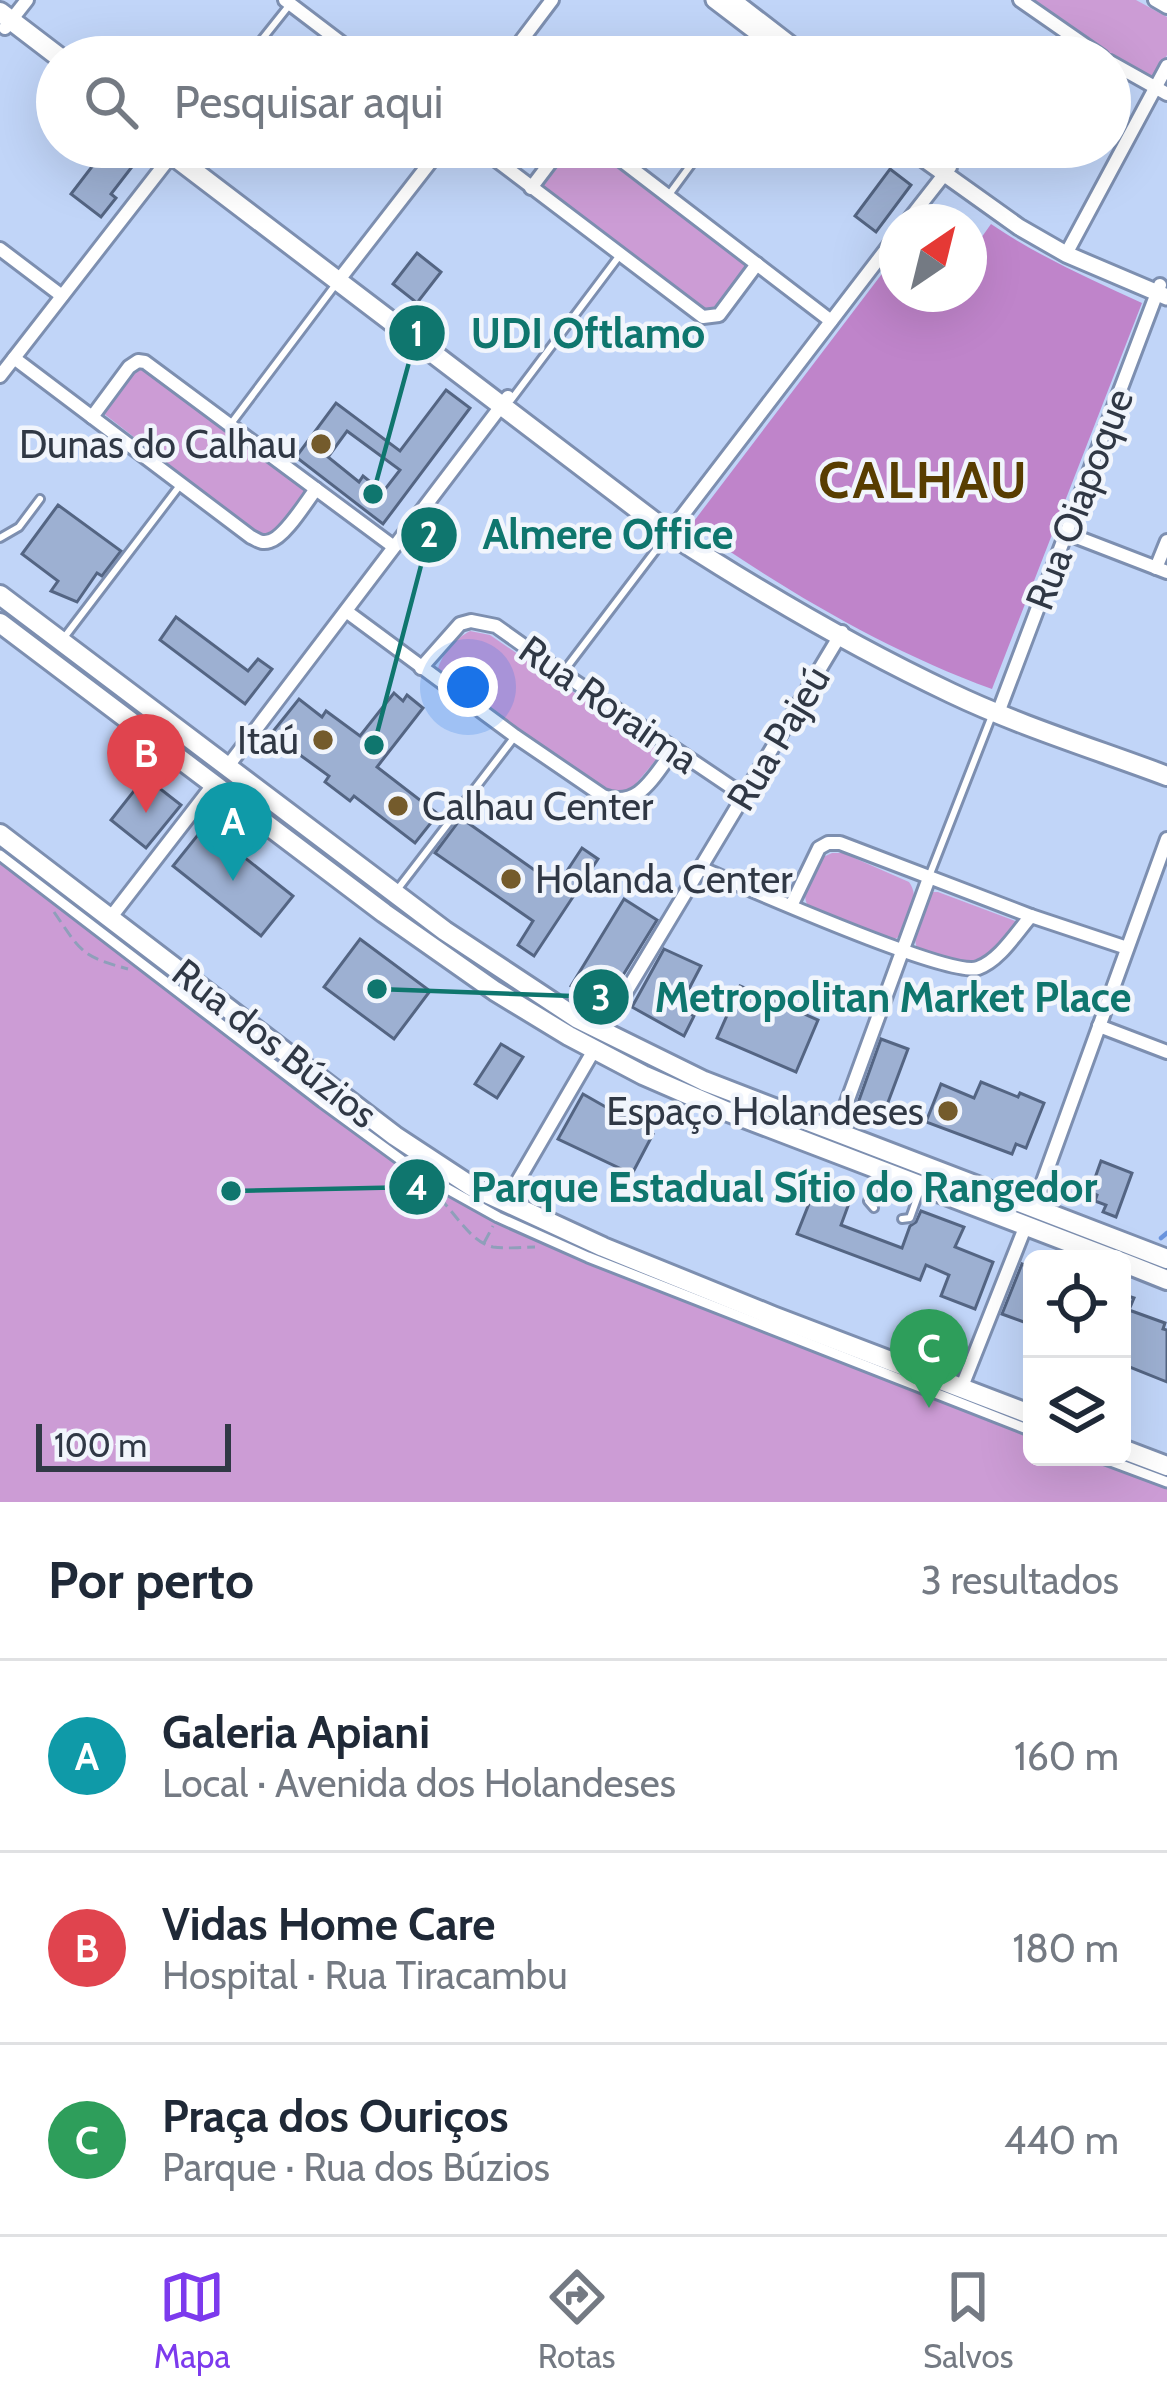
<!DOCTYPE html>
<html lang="pt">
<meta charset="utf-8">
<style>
body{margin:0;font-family:Cabin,sans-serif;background:#f2f2f3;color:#1f2937}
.controls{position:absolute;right:36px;bottom:36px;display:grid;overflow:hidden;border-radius:18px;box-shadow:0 12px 48px #0002}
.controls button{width:108px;height:108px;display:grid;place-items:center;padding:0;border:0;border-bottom:3px solid #e0e1e3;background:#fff;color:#1f2937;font:60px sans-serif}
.compass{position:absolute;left:879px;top:204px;width:108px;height:108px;border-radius:50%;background:#fff;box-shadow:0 12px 48px #0002;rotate:35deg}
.scale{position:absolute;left:36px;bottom:30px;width:195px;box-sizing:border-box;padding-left:12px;border:6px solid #303845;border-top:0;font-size:33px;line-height:42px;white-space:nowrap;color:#303845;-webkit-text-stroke:9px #f1f5fc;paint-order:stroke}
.you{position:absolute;left:468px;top:687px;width:42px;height:42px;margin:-30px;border:9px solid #fff;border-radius:50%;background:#1a73e8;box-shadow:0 0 0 18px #1a73e833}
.badge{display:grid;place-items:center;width:78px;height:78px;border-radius:50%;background:#7c3aed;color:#fff;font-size:39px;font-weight:700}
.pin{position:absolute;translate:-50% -99px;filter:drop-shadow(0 3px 6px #0008)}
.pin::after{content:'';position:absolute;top:63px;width:42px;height:36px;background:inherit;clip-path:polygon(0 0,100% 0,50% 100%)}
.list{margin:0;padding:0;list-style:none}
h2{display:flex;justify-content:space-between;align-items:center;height:156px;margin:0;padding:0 48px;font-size:51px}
h2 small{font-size:39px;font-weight:400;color:#747a83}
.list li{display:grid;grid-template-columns:78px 1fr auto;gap:36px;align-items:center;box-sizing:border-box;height:192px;padding:0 48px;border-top:3px solid #e0e1e3}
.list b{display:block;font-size:45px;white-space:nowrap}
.list p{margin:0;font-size:39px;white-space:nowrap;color:#747a83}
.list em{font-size:39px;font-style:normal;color:#747a83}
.icon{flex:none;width:66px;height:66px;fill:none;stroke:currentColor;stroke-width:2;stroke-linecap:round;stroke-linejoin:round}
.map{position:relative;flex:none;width:1167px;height:1502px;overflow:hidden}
.search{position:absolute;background:#fff;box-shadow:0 12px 48px #0002;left:36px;right:36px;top:36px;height:132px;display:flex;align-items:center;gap:30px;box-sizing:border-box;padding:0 42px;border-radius:66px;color:#747a83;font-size:45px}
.sheet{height:732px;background:#fff}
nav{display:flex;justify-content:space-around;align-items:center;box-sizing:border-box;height:168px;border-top:3px solid #e0e1e3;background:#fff;font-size:33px;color:#747a83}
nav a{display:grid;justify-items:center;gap:6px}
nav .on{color:#7c3aed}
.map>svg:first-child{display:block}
.green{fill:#cc9cd5}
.forest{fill:#bf84ca}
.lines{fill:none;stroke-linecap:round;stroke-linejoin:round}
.stream{stroke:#6993dd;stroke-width:4.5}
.building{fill:#9db0d2;stroke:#546583;stroke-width:3;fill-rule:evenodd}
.service-casing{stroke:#7d8fb0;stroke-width:12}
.pedestrian-casing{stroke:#7d8fb0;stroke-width:15}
.minor-casing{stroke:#7d8fb0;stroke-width:18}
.tertiary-casing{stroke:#7d8fb0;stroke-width:21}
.secondary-casing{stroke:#7d8fb0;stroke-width:24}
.primary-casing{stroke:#7d8fb0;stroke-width:24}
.path{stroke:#8f9fba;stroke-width:3;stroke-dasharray:12 6;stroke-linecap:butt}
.service{stroke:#fff;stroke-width:6}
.pedestrian{stroke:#fff;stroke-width:9}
.minor{stroke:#fff;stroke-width:12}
.tertiary{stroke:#fff;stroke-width:15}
.secondary{stroke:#fff;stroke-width:18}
.primary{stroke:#fff;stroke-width:18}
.poi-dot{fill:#745b2c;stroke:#f1f5fc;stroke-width:4.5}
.labels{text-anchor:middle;stroke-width:9;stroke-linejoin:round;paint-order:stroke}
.poi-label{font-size:39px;fill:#303845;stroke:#f1f5fc;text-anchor:end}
.street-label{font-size:39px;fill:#303845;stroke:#f1f5fc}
.district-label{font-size:51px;font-weight:bold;letter-spacing:3px;fill:#583d00;stroke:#f1f5fc}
.leader{fill:none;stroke:#0f766e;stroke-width:4.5}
.callout-dot{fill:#0f766e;stroke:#f1f5fc;stroke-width:4.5}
.mark-label{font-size:36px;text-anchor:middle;font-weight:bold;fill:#fff}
.callout-label{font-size:42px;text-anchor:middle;font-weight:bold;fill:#0f766e;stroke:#f1f5fc;stroke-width:9;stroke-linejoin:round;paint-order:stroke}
</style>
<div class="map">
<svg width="1167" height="1502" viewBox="0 0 1167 1502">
<rect width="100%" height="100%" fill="#c1d5f8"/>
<g class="green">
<path d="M1035,0h101l31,17v38l-14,26 -74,-48z"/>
<path d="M573,147h16l157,118 -31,45h-16l-157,-122z"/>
<path d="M141,368l159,118 6,8 -28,36 -9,5 -12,-2 -154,-120 30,-43z"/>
<path d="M470,631l20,4 172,118 -34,40 -9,3 -12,-5 -170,-118c2,-16 19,-35 33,-42z"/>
<path d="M0,844l425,327 76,40 326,137 205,76v33h88l47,18v27h-1167z"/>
<path d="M832,853h11l66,29c12,16 -1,35 -7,53l-11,6 -81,-33c-13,-14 4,-35 11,-50z"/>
<path d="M933,892h5l83,31c-48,49 -38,46 -104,27l-3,-15 14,-41z"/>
</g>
<path class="forest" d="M991,224c47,32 99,55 151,79l-150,386c-107,-39 -208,-99 -301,-164l206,-271v40h72v-39z"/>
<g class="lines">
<path class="stream" d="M1161,1238l6,-5"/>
</g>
<g class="building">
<path d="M107,147h14l17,12 -27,35 5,4 -15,19 -30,-23z"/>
<path d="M890,169l21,16 -35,47 -21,-16z"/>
<path d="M417,253l24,19 -24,31 -24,-19z"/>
<path d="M446,390l24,18 -87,116 -87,-67 40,-54 64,48zM347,431l53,39 -17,22 -20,-16 -4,6 -31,-25z"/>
<path d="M58,505l63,46 -19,25 -5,-3 -20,29 -26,-11 7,-10 -36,-27z"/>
<path d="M176,617l72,54 10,-12 14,10 -27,35 -85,-64z"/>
<path d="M394,693l9,8 4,-6 16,13 -46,59 61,47 -23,29 -61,-47 -4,5 -25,-19 4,-6 -58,-42 28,-35 23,18 4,-6 34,25z"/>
<path d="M145,777l36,28 -35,43 -35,-28z"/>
<path d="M461,818l96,68 25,-38 16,11 -64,97 -16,-11 15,-24 -98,-68z"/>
<path d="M205,826l88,70 -32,40 -88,-70z"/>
<path d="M624,899l33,21 -53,86 -33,-20z"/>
<path d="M360,939l70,52 -36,48 -70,-52z"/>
<path d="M664,949l37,17 -22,42 15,8 -10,20 -52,-29z"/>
<path d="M740,986l78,34 -22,52 -79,-34z"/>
<path d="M881,1039l27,10 -24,64 -26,-10z"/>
<path d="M501,1044l22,13 -26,41 -22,-14z"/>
<path d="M981,1082l37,15 2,-4 24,10 -18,45 -10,-4 -4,10 -86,-32 15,-38 33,14z"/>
<path d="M583,1094l70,40 -21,40 -74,-35z"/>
<path d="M1101,1161l31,12 -16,44 -13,-5 3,-7 -11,-4 2,-6 -7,-3z"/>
<path d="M818,1181l34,14 -11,30 61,23 8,-22 6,-4 5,-11 43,16 -9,20 38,15 -18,47 -34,-13 8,-21 -23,-10 -6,15 -123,-46z"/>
<path d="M1022,1264l10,4v57l-30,-11z"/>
<path d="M1122,1294l12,4 -5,12 36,13 -2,6 4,1v52l-45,-18z"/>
</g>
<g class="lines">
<g class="service-casing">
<g id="service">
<path d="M248,57l43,-54"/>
<path d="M668,196l36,-49"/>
<path d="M511,400l109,-145"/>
<path d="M230,425l106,-141"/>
<path d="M0,538l19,-11 21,-28"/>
<path d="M63,639l118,-155"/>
<path d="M564,671l101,-133"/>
<path d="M930,874l63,-161"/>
<path d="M397,890l116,-151"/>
<path d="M874,1208l-6,-7 11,-28"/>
<path d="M902,1219l8,-1 10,-28"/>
</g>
</g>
<g class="pedestrian-casing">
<g id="pedestrian">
<path d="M0,855l322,247 97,71 79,44 90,40 444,174"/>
<path d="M1100,1457l67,25"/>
</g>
</g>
<g class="minor-casing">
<g id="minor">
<path d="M285,0l75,57"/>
<path d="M1020,0l82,57"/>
<path d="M1155,0l12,7"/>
<path d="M5,28l22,-28"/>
<path d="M509,57l43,-57"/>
<path d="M1110,62l57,32"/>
<path d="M479,147l224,170 16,-2 38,-51"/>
<path d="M604,147l227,174"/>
<path d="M531,188l31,-41"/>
<path d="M907,222l43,-55"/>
<path d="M0,249l62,47"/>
<path d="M1066,254l101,-188"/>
<path d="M338,281l104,-134"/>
<path d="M14,358l237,179c7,3 10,7 19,4 15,-4 36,-39 46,-52"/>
<path d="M0,376l178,-229"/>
<path d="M92,417l37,-50 9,-6 7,1 249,185"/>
<path d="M669,533l228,-298"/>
<path d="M1066,533l101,39"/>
<path d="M1156,568l11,-27"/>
<path d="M346,611l169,125 88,60c36,14 51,-21 71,-46"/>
<path d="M421,668l39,-44 11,-3 25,5 66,47 181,122"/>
<path d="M998,713l162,-428"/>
<path d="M228,766l280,-369"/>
<path d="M700,868c41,17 249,110 278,100 22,-8 38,-35 53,-52"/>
<path d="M791,906l28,-58 9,-5h12l191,73 96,32"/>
<path d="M111,917l102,-132"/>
<path d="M1099,1026l68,26"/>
<path d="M602,1032l240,-400"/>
<path d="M836,1132l93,-254"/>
<path d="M505,1203l89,-153"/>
<path d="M1033,1209l134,-370"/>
<path d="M961,1389l65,-164"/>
</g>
</g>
<g class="tertiary-casing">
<g id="tertiary">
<path d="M714,0l75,57"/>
<path d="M733,0l74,57"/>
<path d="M907,147l112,80 47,27 101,43"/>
</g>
</g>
<g class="secondary-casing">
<g id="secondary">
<path d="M0,12l59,45"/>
<path d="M162,147l507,386c91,59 184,114 282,160 69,33 144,56 216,83"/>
<path d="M0,834l395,302 76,50 132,61 170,69 259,99"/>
<path d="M1122,1449l45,17"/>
</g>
</g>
<g class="primary-casing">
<g id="primary">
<path d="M0,595l445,336 133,88 126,62 463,178"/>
<path d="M0,623l384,290 111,78 74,45 74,39 83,36 387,148"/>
<path d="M1122,1262l45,18"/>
</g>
</g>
<g class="path">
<path d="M54,912c27,39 26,44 74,57"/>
<path d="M439,1198c16,14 31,44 54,49 13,2 29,0 42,0"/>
<path d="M484,1243l9,-17"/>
</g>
<use href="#service" class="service"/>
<use href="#pedestrian" class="pedestrian"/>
<use href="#minor" class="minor"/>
<use href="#tertiary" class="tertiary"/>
<use href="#secondary" class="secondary"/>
<use href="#primary" class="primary"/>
</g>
<g class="poi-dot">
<circle cx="321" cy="444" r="12"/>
<circle cx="323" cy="740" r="12"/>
<circle cx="398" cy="806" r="12"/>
<circle cx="511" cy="879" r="12"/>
<circle cx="948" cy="1111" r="12"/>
</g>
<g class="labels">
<g class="poi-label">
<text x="297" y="458">Dunas do Calhau</text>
<text x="299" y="754">Itaú</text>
<text x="422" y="820" text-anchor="start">Calhau Center</text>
<text x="535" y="893" text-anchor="start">Holanda Center</text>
<text x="924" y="1125">Espaço Holandeses</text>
</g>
<g class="street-label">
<text transform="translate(1079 499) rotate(-69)" y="14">Rua Oiapoque</text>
<text transform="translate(609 704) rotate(35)" y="14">Rua Roraima</text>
<text transform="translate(778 738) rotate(-59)" y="14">Rua Pajeú</text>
<text transform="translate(275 1043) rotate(38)" y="14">Rua dos Búzios</text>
</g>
<g class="district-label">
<text x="924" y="498">CALHAU</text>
</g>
</g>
<path class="leader" d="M373 494L417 333M374 745L429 535M377 989L601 997M231 1191L417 1187"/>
<g class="callout-dot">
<circle cx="373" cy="494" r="12"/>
<circle cx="374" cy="745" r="12"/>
<circle cx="377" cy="989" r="12"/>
<circle cx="231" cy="1191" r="12"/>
<circle cx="417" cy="333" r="30"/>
<circle cx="429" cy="535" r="30"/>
<circle cx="601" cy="997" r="30"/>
<circle cx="417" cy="1187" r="30"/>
</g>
<g class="mark-label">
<text x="417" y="346">1</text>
<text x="429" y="547">2</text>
<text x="601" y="1010">3</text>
<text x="417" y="1200">4</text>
</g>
<g class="callout-label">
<text x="588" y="348">UDI Oftlamo</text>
<text x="608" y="549">Almere Office</text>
<text x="893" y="1012">Metropolitan Market Place</text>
<text x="784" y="1202">Parque Estadual Sítio do Rangedor</text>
</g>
</svg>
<div class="controls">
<button><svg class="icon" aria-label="locate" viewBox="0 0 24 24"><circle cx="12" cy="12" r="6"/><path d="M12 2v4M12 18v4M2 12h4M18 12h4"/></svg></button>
<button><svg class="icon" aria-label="layers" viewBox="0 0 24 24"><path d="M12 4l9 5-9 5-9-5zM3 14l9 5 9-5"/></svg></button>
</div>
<svg class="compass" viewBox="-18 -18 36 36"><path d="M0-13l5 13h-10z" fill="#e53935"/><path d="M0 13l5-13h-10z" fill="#747a83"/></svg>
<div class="scale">100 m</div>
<div class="you"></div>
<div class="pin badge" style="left:233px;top:881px;background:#0f9aa8">A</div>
<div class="pin badge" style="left:146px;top:813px;background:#e0444e">B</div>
<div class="pin badge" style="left:929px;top:1408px;background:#2e9e5b">C</div>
<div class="search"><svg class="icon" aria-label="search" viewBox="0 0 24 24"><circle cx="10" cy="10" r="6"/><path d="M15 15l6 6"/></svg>Pesquisar aqui</div>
</div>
<section class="sheet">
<h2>Por perto<small>3 resultados</small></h2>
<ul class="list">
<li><span class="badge" style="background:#0f9aa8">A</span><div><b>Galeria Apiani</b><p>Local · Avenida dos Holandeses</p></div><em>160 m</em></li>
<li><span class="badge" style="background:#e0444e">B</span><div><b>Vidas Home Care</b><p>Hospital · Rua Tiracambu</p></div><em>180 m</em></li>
<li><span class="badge" style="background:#2e9e5b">C</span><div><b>Praça dos Ouriços</b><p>Parque · Rua dos Búzios</p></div><em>440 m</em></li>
</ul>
</section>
<nav>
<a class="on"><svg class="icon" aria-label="map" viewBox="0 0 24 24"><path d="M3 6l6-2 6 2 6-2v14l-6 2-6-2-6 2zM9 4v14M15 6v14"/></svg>Mapa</a>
<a><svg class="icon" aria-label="directions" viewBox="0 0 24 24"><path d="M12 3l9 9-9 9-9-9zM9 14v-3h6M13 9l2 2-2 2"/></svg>Rotas</a>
<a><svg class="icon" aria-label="saved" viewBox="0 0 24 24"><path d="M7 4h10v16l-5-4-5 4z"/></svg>Salvos</a>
</nav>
